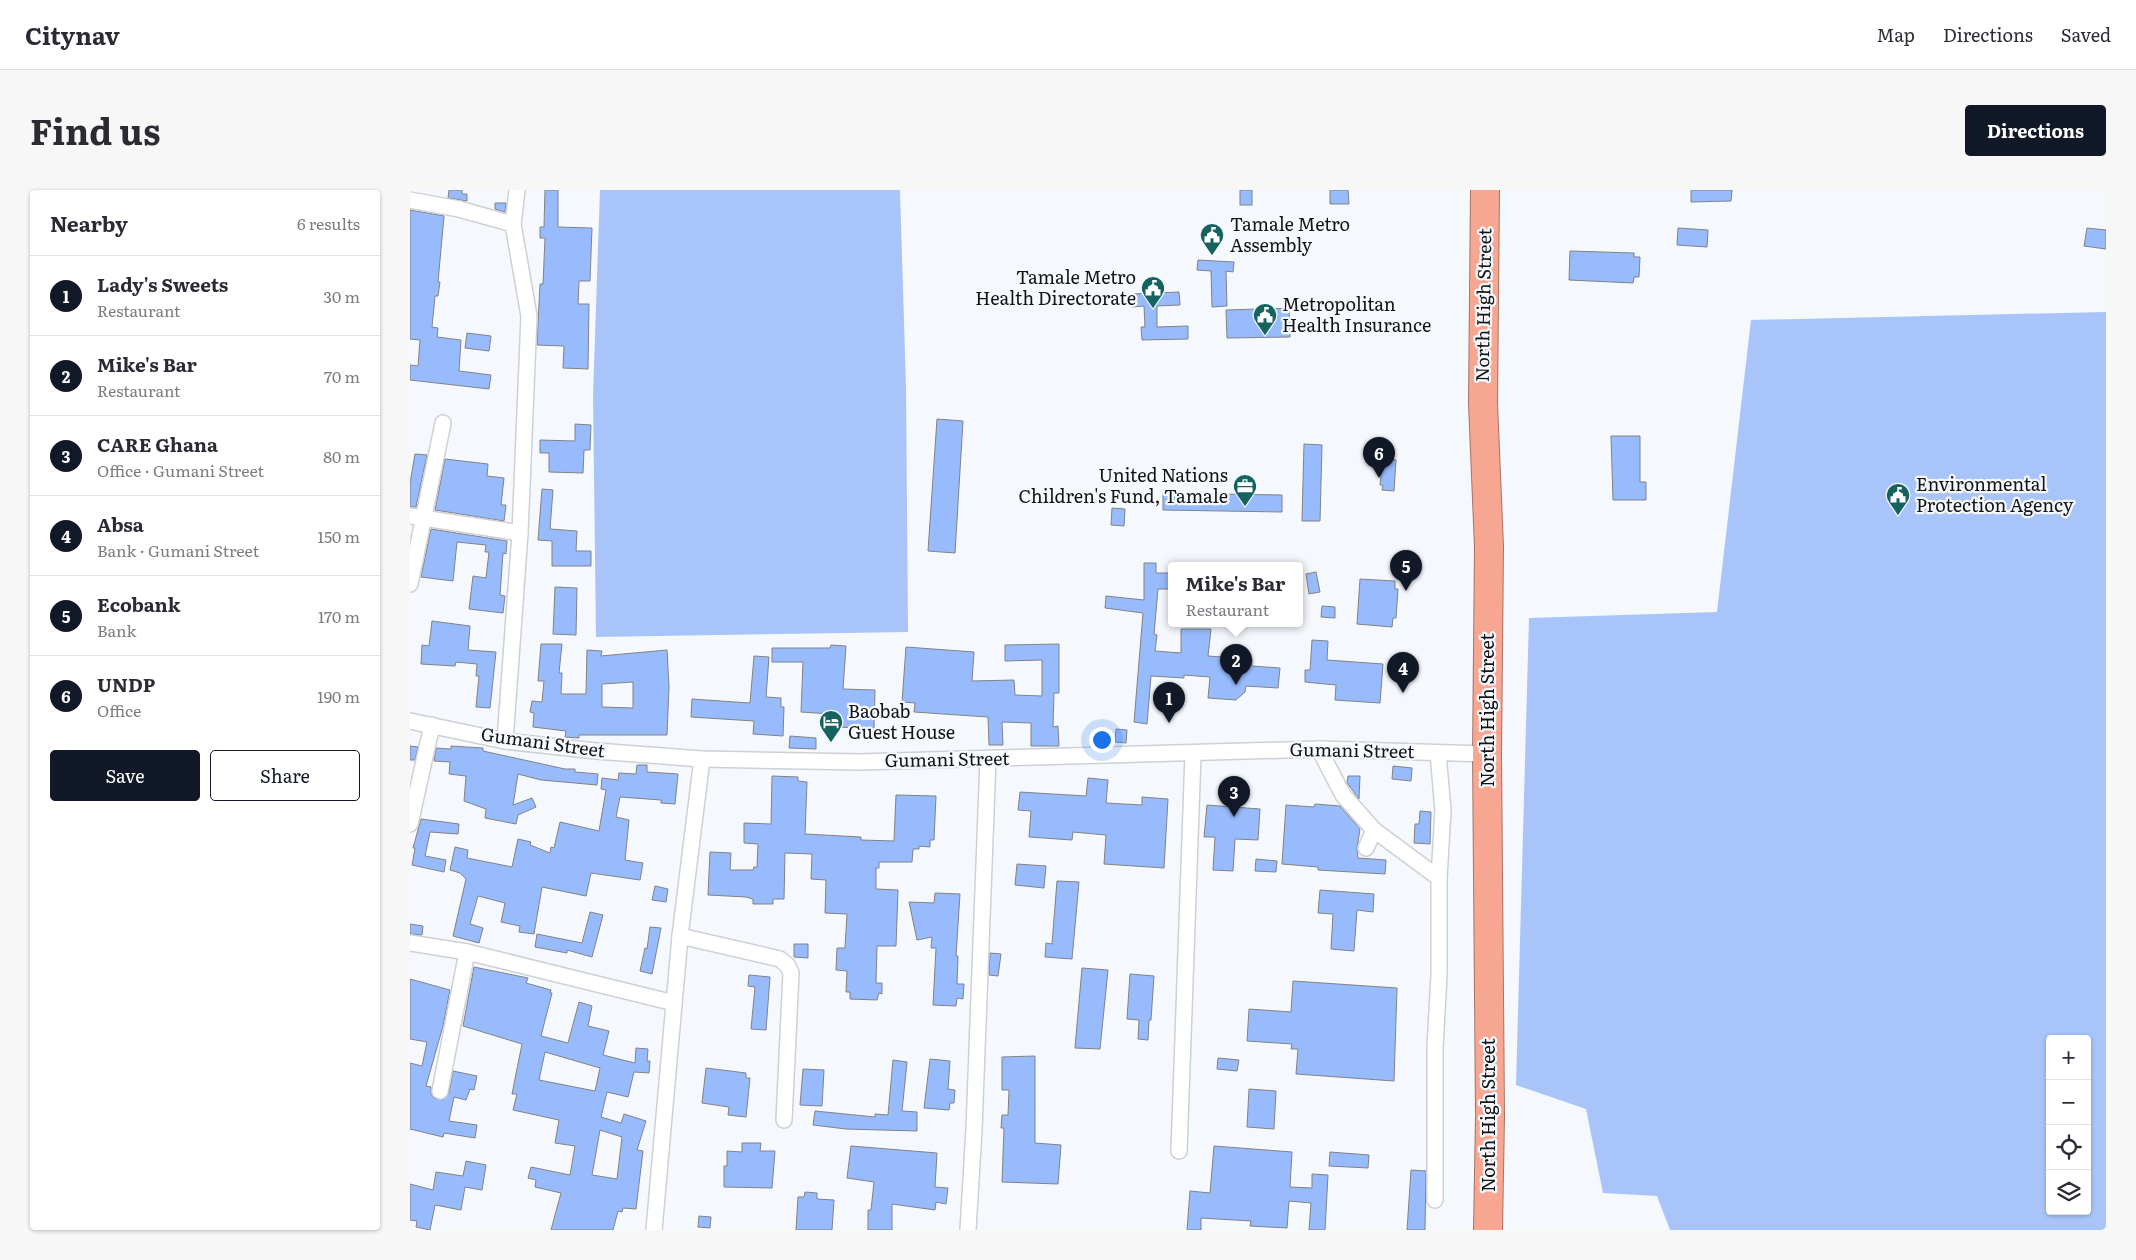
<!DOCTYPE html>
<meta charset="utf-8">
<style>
body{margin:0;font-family:Literata,serif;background:#f7f7f7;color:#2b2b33}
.controls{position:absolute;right:15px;bottom:15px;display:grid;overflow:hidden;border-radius:5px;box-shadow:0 1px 4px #0004}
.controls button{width:45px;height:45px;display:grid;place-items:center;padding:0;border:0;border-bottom:1px solid #e1e1e2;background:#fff;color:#2b2b33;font:25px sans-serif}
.you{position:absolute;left:691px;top:549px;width:18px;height:18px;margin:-12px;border:4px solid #fff;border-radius:50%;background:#1a73e8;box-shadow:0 0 0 8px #1a73e833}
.badge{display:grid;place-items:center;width:32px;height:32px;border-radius:50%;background:#111827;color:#fff;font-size:16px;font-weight:700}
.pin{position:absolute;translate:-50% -41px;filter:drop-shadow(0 1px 2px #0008)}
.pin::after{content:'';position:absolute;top:26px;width:18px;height:15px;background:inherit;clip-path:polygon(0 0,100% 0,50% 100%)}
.popup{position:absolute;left:758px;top:372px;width:135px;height:65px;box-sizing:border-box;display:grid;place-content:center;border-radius:5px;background:#fff;filter:drop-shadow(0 1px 4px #0005);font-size:16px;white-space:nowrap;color:#7c7c81}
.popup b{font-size:19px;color:#2b2b33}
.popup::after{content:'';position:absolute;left:50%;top:100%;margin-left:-10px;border:10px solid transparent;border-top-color:#fff}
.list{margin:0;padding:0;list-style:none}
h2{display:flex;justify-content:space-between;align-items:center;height:65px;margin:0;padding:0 20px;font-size:21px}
h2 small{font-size:16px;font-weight:400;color:#7c7c81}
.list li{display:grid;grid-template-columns:32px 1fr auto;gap:15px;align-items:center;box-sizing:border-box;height:80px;padding:0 20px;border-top:1px solid #e1e1e2}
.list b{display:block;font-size:19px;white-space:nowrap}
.list p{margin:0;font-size:16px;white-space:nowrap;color:#7c7c81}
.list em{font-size:16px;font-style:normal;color:#7c7c81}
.actions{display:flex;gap:10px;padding:15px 20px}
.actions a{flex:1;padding:11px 0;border:1px solid #111827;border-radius:5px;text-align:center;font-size:18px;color:#111827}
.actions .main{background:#111827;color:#fff}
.icon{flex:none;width:28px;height:28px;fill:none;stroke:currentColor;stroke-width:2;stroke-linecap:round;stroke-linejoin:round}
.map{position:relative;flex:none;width:1696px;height:1040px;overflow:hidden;border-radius:5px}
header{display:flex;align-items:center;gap:30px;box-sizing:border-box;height:70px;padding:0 25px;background:#fff;border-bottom:1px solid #e1e1e2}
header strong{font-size:24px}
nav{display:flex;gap:28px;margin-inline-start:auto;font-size:18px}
.intro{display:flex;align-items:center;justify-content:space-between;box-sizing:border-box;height:120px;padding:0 30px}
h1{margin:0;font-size:35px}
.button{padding:12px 22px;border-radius:5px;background:#111827;color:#fff;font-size:18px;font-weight:700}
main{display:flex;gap:30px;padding:0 30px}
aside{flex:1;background:#fff;border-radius:5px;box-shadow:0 1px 4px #0004}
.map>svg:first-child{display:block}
.forest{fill:#a8c4f9;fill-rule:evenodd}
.building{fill:#98bbfd;stroke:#808286;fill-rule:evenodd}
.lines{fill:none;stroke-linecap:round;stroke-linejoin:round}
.street-casing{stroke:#ced0d5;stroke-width:18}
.highway-casing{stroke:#a77365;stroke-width:30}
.street{stroke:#fff;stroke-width:15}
.highway{stroke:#f7a791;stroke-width:28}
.labels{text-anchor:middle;stroke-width:4.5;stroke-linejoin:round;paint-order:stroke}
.poi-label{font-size:18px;fill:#121314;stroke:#f5f8fd;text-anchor:start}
.street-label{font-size:18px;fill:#121314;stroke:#f5f8fd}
</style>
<header>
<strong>Citynav</strong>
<nav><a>Map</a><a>Directions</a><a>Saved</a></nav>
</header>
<div class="intro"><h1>Find us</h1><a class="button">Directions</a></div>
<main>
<aside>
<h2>Nearby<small>6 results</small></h2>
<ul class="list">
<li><span class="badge">1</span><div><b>Lady's Sweets</b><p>Restaurant</p></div><em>30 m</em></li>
<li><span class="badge">2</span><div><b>Mike's Bar</b><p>Restaurant</p></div><em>70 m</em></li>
<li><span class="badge">3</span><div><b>CARE Ghana</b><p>Office · Gumani Street</p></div><em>80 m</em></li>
<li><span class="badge">4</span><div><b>Absa</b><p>Bank · Gumani Street</p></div><em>150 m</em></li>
<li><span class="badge">5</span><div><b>Ecobank</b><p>Bank</p></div><em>170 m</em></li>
<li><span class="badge">6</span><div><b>UNDP</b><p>Office</p></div><em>190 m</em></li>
</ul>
<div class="actions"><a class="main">Save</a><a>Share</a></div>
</aside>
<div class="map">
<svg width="1696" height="1040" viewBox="0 0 1696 1040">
<rect width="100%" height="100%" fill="#f5f8fd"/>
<g class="forest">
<path d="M190,0h300l6,198 2,244 -312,5 -3,-242z"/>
<path d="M1696,122v918h-436l-13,-34 -54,-3 -17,-84 -70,-24 13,-467 188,-6 34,-292zM1640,849h37v172h-37z"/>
</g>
<g class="building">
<path d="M39,0h13v4h5v7l-19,-3z"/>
<path d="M135,0h13v37l34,1 -2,53h-11l-1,23h11l-1,65 -25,-1 1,-22 -27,-1 3,-61h3l2,-46h-5v-11h4z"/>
<rect x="830" y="0" width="12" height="15"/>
<path d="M920,0h18l1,14h-19z"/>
<path d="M1281,0h41l-1,11 -40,1z"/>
<path d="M85,13h11l-1,9 -10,-3z"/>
<path d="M0,20l34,6 -6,66h2l-2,14h-3l-3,31 6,1 -1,9 24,3 -2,31 32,4 -2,14 -79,-9v-15l8,1 2,-26 -10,-1z"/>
<path d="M1268,38l30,2 -1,17 -30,-2z"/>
<path d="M1677,38l19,2v19l-22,-3z"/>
<path d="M1160,61l64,2v4h6l-1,20h-5l-1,6 -64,-3z"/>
<path d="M788,70l36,2 -1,10 -7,-1 1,35 -15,1 -1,-36 -14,-1z"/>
<path d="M769,102l1,13 -23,1v21l31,-1v13l-46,1 -1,-13h4l-1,-21 -12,1v-13z"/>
<path d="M847,116h12v3l20,-1 1,29 -63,1 -1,-28 31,-1z"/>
<path d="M57,143l24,3 -2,15 -24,-3z"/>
<path d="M527,229l26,2 -8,132 -27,-2z"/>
<path d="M165,234l16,1 -1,25h-6l-1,23 -34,-1v-19h-9v-13l35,1z"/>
<path d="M1201,246h29v46h6v18h-33z"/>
<path d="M894,254l18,1 -2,76h-18z"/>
<path d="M5,264l12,1 -11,52h-6v-24z"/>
<path d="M973,268l13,2 -2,31 -12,-1 1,-5h-3z"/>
<path d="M35,269l43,5 -1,12 17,2 -3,27h5l-2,16 -69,-11z"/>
<path d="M132,299l11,1 -3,39 27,2 -1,20h15v15h-39v-25l-14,-1z"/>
<path d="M753,303l119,2v17l-119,-2z"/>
<path d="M702,318l13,1 -1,17 -13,-1z"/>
<path d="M21,339l76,12 -1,13 -3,-1 -3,42 5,1 -2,17 -34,-4 4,-33 13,2 3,-26h-4l1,-7 -29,-3 -4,39 -32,-4z"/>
<path d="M734,373h12v10h16v16h-14l-4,45 3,1 -2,16 26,2v-24h30l-3,27 44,3v7l28,2 -2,20 -32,-2 -1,6 -9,8 -28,-2 2,-21 -26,-2v3l-33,-2 -4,48 -13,-2 9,-109 -38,-5 1,-12 38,4z"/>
<path d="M906,382l4,20 -11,2 -3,-20z"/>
<path d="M950,389l35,2v8h3l-2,29h-3l-1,9 -35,-3z"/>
<path d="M145,397l22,1 -1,47 -23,-1z"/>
<path d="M912,416l13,1v11l-14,-1z"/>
<path d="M22,431l38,5 -2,24 28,2 -6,56 -14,-1 3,-31h-3l1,-12 -21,-2 -1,4 -34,-2 1,-19 7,1z"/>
<path d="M902,450l16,1 -1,19 56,4 -3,39 -45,-3 1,-15 -31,-3v-12h5z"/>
<path d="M131,454h21l-3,29h3l-1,21h25l1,-44 15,1 -1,5 66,-6 2,37 -2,48h-88v3l-14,-1 1,-6 -33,-4 1,-14 -4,-1 2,-11 10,1 2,-21h-6zM223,492v26l-31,-1v-23z"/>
<path d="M649,454v49h-5l-1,34 5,-1 1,20h-28v-23l-29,-1 1,23h-14l-1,-28 -74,-5 1,-9 -13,-1 4,-55 68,5 -2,29 42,-1 1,15 27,1v-36l-37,1v-16z"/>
<path d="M421,455l15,1 -3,43 32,1 -1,38 -44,-1 1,-13 -30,-2 2,-50h-31v-14h58z"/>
<path d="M344,466l15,1 -3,40 15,1v9h3l-1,29 -30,-2 1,-13 -63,-4 1,-18 58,4z"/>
<path d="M706,539l11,1 -1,13 -11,-1z"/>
<path d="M380,546l26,2v11l-27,-1z"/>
<path d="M0,556l8,1 -3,13h-5z"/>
<path d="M41,556l32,2v3l82,18h10v3l23,2 -1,11 -56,-5 -23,-6 -5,31 19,-7 4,9 -18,8 -2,9 -31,-6 1,-9 -22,-8 2,-25 -17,-2 1,-12 -16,-1 2,-13 15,1z"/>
<path d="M227,575h10v7l31,2 -3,30 -14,-1v-3l-41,-3 -4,20 13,3 -4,40 18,3 -3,17 -49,-7 -5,23 -44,-9 -8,47 -15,-2 1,-6 -19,-4 4,-19 -27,-7 -8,28 13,4 -4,15 -26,-7 13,-57 -6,-6 -10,-3 5,-23 13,3 -1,8 45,9 6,-28 13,3 -1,3 20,8 1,-6 3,1 6,-26 39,9 7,-41 -5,-1 1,-11 16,2 1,-7 17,1z"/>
<path d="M983,576l19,2 -1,13 -19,-2z"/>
<path d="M362,586l26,1v4l9,1 -2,52 56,3v3l33,1 2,-46 40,1 -2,44h-4v7l-11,-1v3h-6l-1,13h-33v6h-3v21l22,1 -2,56h-19l-1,37h6v11l-3,-1 -2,7 -27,-1v-7h-4l1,-21 -11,-1 1,-22h8l2,-34 -22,-1 1,-33 -15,-1 1,-25 -27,-1 -1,46h-11v5h-20v-5l-7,-2 -38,-2 2,-43 21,1 -1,17h23l1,-3h3l1,-23 -14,-1v-20l27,1z"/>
<path d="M938,586h12l-1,23 -12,-16z"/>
<path d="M678,588l20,2 -2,23 36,2v-8l26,2 -4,69 -60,-4 2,-29 -33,-3 -1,8 -43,-3 2,-26 -13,-1 2,-18 66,4z"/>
<path d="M905,614l25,2 20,23 -3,19 1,10 28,2 -1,14 -67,-4v-3l-36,-3 4,-59 28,2z"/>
<path d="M797,615l53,4 -2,31 -23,-1 -2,32 -20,-1 2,-33h-11z"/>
<path d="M1010,621l11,1 -1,32 -16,-1 1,-19h4z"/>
<path d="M11,629l38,5 -1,10 -28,-2 -5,24 21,4 -2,12 -32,-7 3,-17h-2z"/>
<path d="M846,669l21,2 -1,11 -21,-1z"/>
<path d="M607,674l29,2 -2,22 -29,-3z"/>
<path d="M647,691l22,1 -7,77 -27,-2 1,-14 6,1z"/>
<path d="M245,696l13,3 -2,13 -14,-2z"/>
<path d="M910,700l54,4 -1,18 -16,-2 -3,41 -23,-2 2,-35 -15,-1z"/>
<path d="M525,703l25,1 -4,62h2l-1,28h7l-1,15 -6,-1 -1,8 -23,-1 3,-57h-5l1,-11 -15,3 -8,-38 25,1z"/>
<path d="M180,722l13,3 -11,42 -25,-7v3l-32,-6 2,-13 45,9z"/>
<path d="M0,734l13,2 -1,9 -12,-1z"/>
<path d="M240,737l11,1 -9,46 -12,-3 5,-23 2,1z"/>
<path d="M384,754h14v14l-14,-1z"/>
<path d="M580,763l11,1 -3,22 -9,-1z"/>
<path d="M64,777l54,11 -2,5 25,7 -1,3h2l-11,43 27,7 11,-41 13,4 -4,20 21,5 -6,24 32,8 1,-15 12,1 -1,12h3l-1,12 -15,-1 -6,25 -21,-5 -6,25 20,6 3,-9 22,7 -9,29 6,1 -7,58 -13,-1 -1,4 -4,-1 -5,19h-62l10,-37 -26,-6 1,-7 -8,-2 3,-11 39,8 5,-29 -20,-3 4,-23 -46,-10 4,-16h-5l10,-50 -59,-18zM135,862l55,16 -5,23 -56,-11zM190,940l22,7 -5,42 -25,-4z"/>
<path d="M672,778l26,2 -8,79 -25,-1z"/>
<path d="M720,784l24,2 -3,44h-2l-1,20 -10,-1 1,-19 -12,-1z"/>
<path d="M339,785l21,2 -4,53 -15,-1 4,-42 -7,-1z"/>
<path d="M0,789l40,11 -7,36 -17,60 5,1v7l3,4 9,2 6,-7 4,-22 24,5 -3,14 -4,-1 -4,11 -12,-3 -5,24 28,4 -2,13 -31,-5 -1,4 -33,-8v-66l12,3 5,-24 -17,-3z"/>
<path d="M883,791l104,7 -3,93 -98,-7 2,-25h-7l1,-5 -45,-3 2,-32 42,3z"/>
<path d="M625,866v87l26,2 -3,39 -56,-2 2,-54h-3l1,-13h6l1,-25h-7v-33z"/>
<path d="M808,868l21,2 -2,11 -20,-2z"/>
<path d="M520,869l20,2 -2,28 7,1 -1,13h-4l-1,7 -25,-2z"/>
<path d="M483,870l14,2 -5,49 15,1v19l-71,-2 -33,-4 2,-14 60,6v-3l13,1z"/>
<path d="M296,878l40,5v5h4l-4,39 -18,-2 1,-8 -27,-4z"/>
<path d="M393,879l21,1 -2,36 -22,-1z"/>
<path d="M839,899l27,2 -2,38 -27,-2z"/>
<path d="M332,953h19l-1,8h15l-3,37 -48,-1v-21h3v-15l15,1z"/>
<path d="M441,956l86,7 -2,34 13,1 -2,16 -10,-2 -1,8 -43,-6v26h-24v-20h3l3,-28 -27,-4z"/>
<path d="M804,956l78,6 -2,35 22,1v-14l16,1 -3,55h-16l2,-27 -22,-2 -2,27 -37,-2 1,-5 -50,-3v12h-14l3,-39 20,2z"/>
<path d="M920,962l39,3 -1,13 -39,-2z"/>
<path d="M56,971l20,4 -4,25 -17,-3 -4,23 -26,-5 -5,25 -14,-3 1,-6 -7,-1v-36l23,6 3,-18 27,4z"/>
<path d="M1001,980l15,1 -1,59h-18z"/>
<path d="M395,1002l12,1v6l17,1 -2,30h-36l2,-33h6z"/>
<path d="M289,1026l12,1 -1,11 -12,-1z"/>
</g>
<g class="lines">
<g class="street-casing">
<g id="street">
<path d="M0,10l49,9 54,15"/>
<path d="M0,326l110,17"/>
<path d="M0,394l33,-161"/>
<path d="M0,531l95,20 91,10 106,8 157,3 460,-13 168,5"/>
<path d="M95,551l15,-208 9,-217 -16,-92 4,-34"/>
<path d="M909,559l24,46 31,35 65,48v97l-4,72v153"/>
<path d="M1028,563l5,57 -4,68"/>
<path d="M0,634l22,-99"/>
<path d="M956,658l8,-18"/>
<path d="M270,746l100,23 8,7 3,7 -7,147"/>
<path d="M0,753l57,9 207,51"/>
<path d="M30,901l27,-139"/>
<path d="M769,961l14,-397"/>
<path d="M244,1040l26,-294 22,-177"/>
<path d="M558,1040l6,-101 14,-370"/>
</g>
</g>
<g class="highway-casing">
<path id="highway" d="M1075,0l-2,213 6,144 -2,207 3,362 -2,114"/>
</g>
<use href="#street" class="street"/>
<use href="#highway" class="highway"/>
</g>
<defs>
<g id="civic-pin" transform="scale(1.25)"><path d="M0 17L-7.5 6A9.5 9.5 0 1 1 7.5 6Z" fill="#146360" stroke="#f5f8fd"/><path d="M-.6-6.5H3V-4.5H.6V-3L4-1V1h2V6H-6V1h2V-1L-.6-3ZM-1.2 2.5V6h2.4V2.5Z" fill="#fff"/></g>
<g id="office-pin" transform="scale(1.25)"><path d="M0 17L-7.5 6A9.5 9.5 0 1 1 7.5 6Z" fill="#146360" stroke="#f5f8fd"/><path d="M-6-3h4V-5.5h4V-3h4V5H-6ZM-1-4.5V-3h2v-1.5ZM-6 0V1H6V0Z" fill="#fff"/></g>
<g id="hotel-pin" transform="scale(1.25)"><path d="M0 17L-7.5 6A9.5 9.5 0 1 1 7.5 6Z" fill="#146360" stroke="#f5f8fd"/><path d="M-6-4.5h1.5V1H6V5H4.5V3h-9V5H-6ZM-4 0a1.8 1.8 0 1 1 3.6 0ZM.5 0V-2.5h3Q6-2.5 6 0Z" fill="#fff"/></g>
</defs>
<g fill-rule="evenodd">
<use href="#civic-pin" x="802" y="45"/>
<use href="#civic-pin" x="743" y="98"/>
<use href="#civic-pin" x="855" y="125"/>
<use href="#office-pin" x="835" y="296"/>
<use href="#civic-pin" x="1488" y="305"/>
<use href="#hotel-pin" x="421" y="532"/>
</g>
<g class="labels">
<g class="poi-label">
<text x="820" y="41">Tamale Metro<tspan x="820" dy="21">Assembly</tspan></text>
<text x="726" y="94" text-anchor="end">Tamale Metro<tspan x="726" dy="21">Health Directorate</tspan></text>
<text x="872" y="121">Metropolitan<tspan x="872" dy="21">Health Insurance</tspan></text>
<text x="818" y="292" text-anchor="end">United Nations<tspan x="818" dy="21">Children's Fund, Tamale</tspan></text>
<text x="1506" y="301">Environmental<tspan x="1506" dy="21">Protection Agency</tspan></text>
<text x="438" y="528">Baobab<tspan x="438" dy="21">Guest House</tspan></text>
</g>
<g class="street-label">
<text transform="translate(1074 115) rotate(-89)" y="6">North High Street</text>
<text transform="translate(1078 520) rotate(-90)" y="6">North High Street</text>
<text transform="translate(133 553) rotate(8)" y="6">Gumani Street</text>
<text transform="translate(942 561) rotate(1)" y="6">Gumani Street</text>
<text transform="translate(537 570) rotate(-1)" y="6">Gumani Street</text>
<text transform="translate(1079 925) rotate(-90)" y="6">North High Street</text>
</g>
</g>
</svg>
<div class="controls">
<button>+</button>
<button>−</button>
<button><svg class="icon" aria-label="locate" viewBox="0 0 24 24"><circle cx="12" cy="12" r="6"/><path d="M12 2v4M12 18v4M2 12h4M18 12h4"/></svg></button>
<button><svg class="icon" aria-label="layers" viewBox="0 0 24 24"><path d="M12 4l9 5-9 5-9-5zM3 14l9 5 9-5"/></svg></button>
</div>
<div class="you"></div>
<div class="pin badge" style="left:759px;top:533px">1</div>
<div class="pin badge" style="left:826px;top:495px">2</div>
<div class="popup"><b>Mike's Bar</b>Restaurant</div>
<div class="pin badge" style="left:824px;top:627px">3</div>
<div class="pin badge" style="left:993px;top:503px">4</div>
<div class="pin badge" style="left:996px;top:401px">5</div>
<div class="pin badge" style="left:969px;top:288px">6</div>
</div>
</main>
